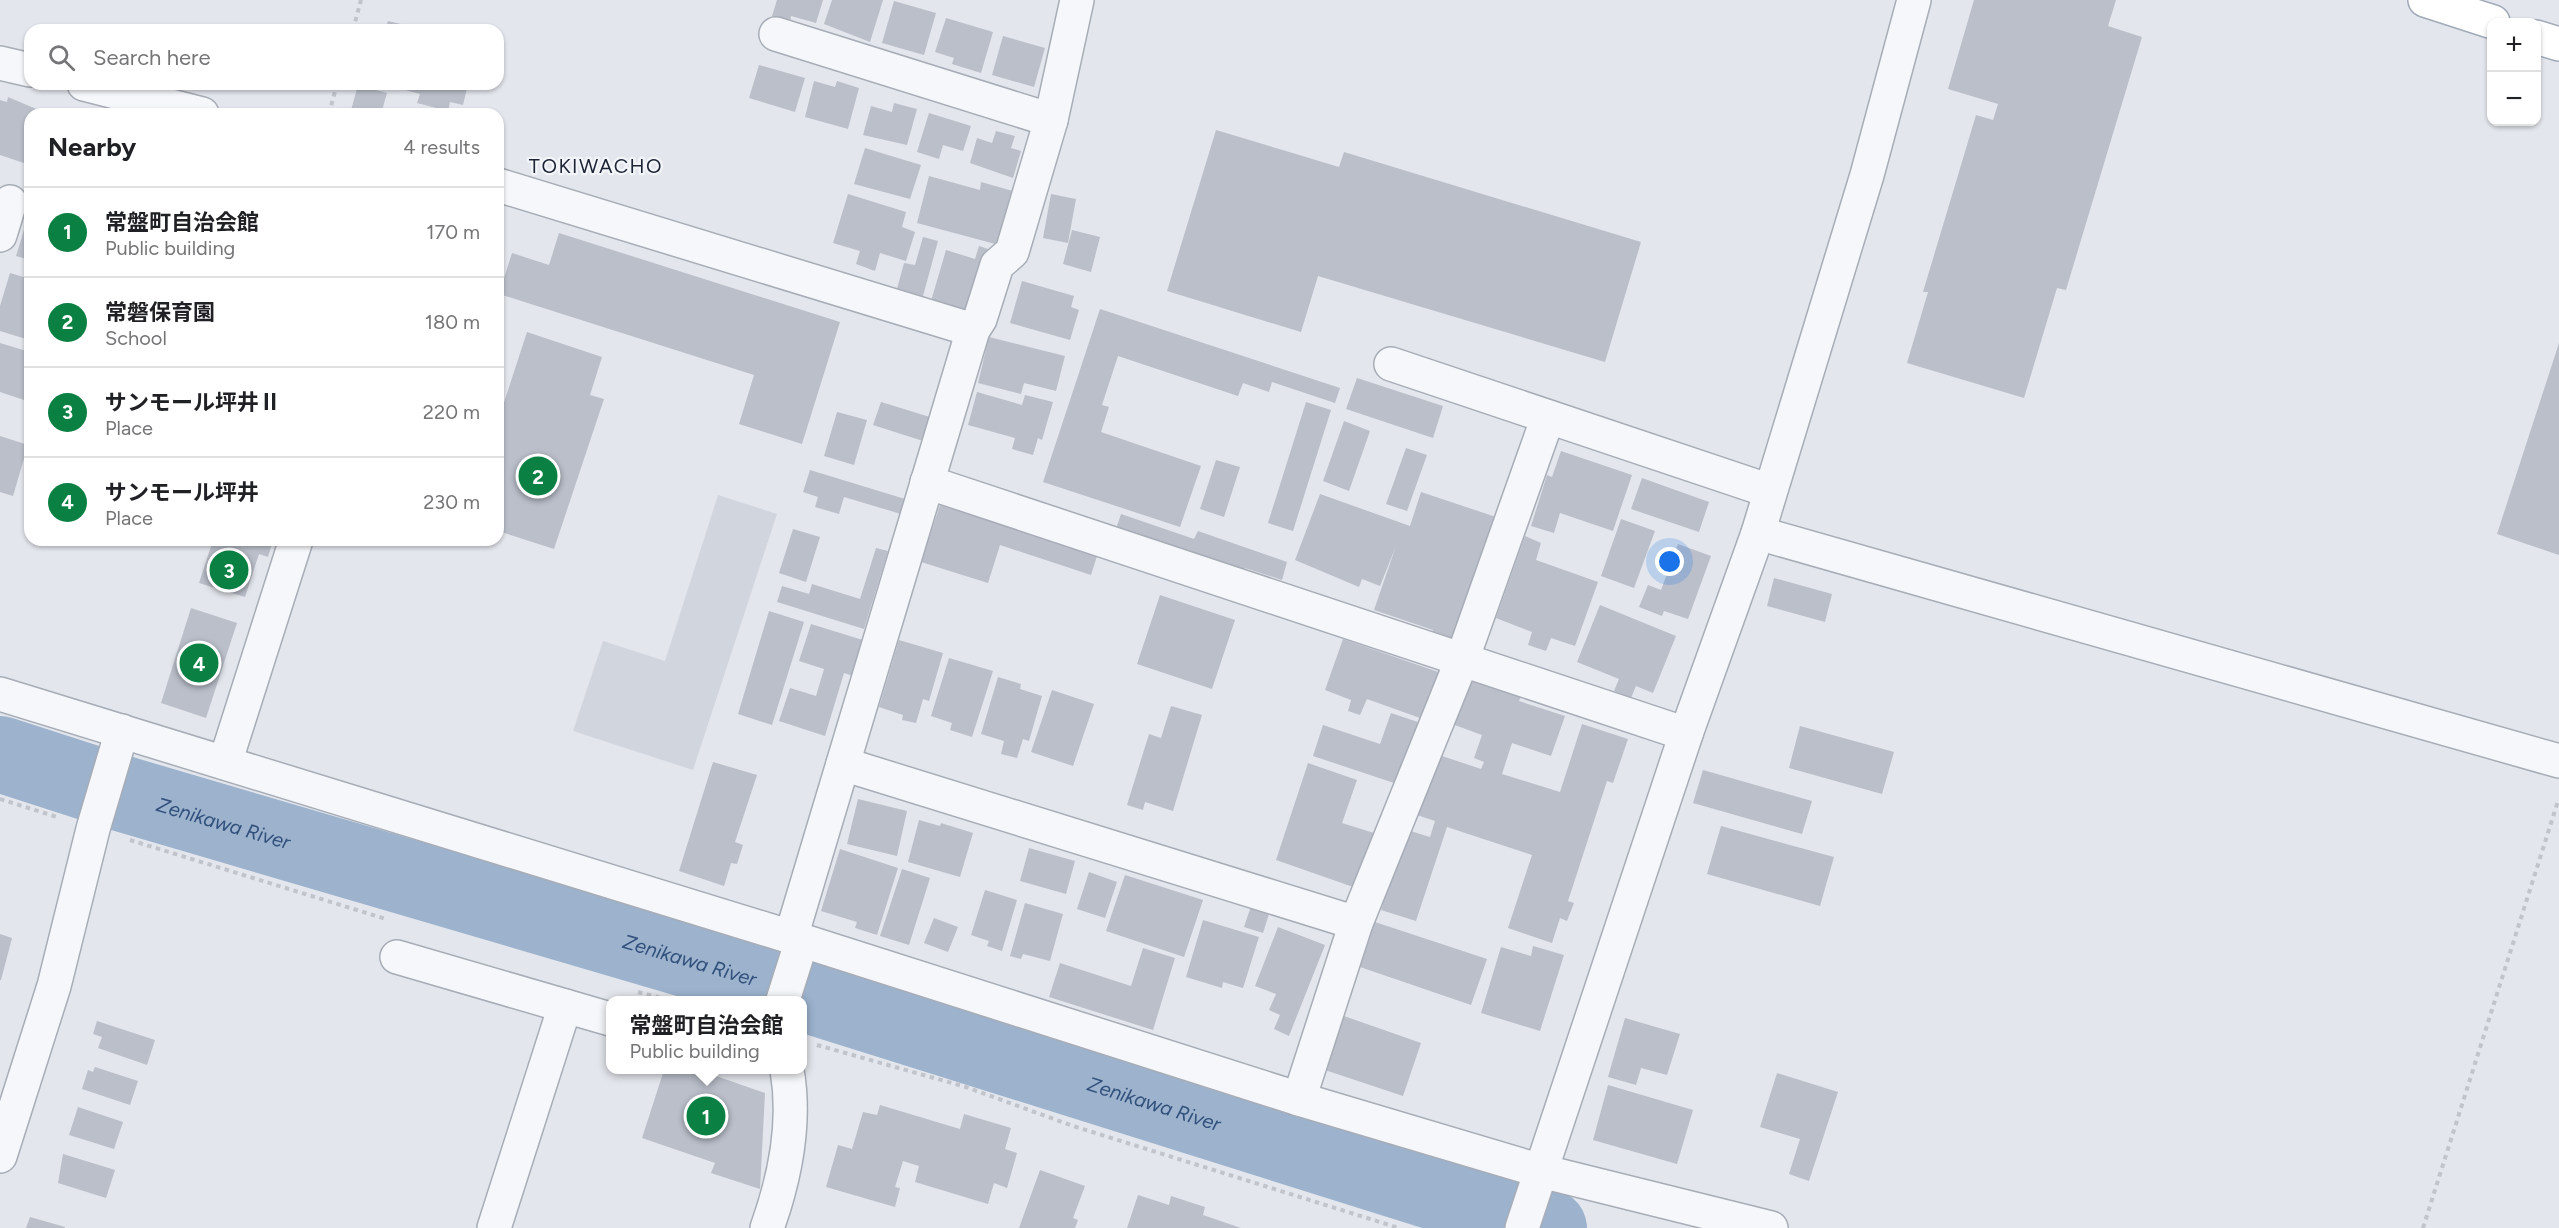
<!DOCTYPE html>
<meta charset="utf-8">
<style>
body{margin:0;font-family:Figtree,"Noto Sans JP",sans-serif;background:#f2f2f2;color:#202124}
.controls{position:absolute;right:18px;top:18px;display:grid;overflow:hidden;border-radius:12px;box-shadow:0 2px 4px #0004}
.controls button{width:54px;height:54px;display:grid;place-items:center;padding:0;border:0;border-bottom:2px solid #e0e0e0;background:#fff;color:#202124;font:30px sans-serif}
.you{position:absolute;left:1670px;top:562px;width:21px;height:21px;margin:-15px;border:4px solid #fff;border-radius:50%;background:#1a73e8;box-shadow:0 0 0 9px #1a73e833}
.badge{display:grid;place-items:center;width:39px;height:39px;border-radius:50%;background:#0b8043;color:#fff;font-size:20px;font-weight:700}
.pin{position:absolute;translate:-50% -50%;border:3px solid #fff;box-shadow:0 2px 6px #0006}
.popup{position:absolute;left:606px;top:996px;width:201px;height:78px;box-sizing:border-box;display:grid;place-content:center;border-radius:12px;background:#fff;filter:drop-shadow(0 2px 4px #0005);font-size:20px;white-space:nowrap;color:#757577}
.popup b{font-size:22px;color:#202124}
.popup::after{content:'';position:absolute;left:50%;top:100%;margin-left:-12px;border:12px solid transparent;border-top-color:#fff}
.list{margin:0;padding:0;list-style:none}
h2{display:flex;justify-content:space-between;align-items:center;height:78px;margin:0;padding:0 24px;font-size:26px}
h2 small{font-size:20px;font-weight:400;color:#757577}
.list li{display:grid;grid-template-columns:39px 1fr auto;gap:18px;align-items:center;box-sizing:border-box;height:90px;padding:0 24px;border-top:2px solid #e0e0e0}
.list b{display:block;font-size:22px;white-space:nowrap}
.list p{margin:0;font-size:20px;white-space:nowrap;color:#757577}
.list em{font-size:20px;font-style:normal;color:#757577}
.icon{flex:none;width:33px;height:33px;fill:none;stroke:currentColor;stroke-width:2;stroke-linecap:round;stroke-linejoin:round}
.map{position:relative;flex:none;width:2559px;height:1228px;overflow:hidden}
.search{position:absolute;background:#fff;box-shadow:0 2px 4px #0004;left:24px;top:24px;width:480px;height:66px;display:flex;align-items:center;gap:15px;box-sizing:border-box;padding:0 21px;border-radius:18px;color:#757577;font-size:22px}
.panel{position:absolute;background:#fff;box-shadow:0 2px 4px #0004;left:24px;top:108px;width:480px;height:438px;border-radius:18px}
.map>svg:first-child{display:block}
.built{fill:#d1d5de}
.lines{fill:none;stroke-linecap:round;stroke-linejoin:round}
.river{stroke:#9cb2cd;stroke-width:76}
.building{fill:#babfca}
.minor-casing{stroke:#a7adb7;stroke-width:36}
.major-casing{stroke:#a1aab8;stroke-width:36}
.path{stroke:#c1c4cb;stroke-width:4;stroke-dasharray:4.5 4.5;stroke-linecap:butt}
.minor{stroke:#f6f7fa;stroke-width:33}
.major{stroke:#fff;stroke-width:33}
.labels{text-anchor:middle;stroke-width:4.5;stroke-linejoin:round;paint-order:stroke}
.neighbourhood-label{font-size:20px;letter-spacing:1.5px;fill:#1c2436;stroke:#f3f5f9}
.water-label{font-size:20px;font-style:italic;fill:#31507c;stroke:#f3f5f9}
</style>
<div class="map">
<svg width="2559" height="1228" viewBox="0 0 2559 1228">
<rect width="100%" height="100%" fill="#e3e6ec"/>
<path class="built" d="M718,495l59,19 -84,256 -120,-39 30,-90 62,20z"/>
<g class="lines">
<path class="river" id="s1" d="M0,754l127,41 671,197 751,236"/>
</g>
<g class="building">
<path d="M777,0h46l-7,23 -25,-7 -1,6 -18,-6z"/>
<path d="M832,0h51l-13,42 -46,-18z"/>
<path d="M1974,0h142l-8,26 34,11 -76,253 -9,-2 -33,110 -117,-35 21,-71h-5l53,-177 17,5 5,-16 -50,-15z"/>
<path d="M894,1l42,12 -12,42 -42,-12z"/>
<path d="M946,18l47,14 -12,41 -29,-9 2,-6 -19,-6z"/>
<path d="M388,21l33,8 -1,1h-35z"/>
<path d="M1003,36l42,12 -11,39 -42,-12z"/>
<path d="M759,65l46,13 -10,34 -46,-14z"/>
<path d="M814,81l21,6 2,-6 22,7 -11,41 -43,-12z"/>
<path d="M384,84h84l-5,21 -13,-3 -2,9 -31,-8 3,-9z"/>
<path d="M358,85l29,8 -6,21h-31z"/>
<path d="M8,97l40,17h-18v51l-30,-10v-55l7,2z"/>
<path d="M894,103l23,6 -10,36 -44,-10 8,-29 21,6z"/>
<path d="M929,113l42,13 -8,25 -20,-6 -4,14 -22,-7z"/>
<path d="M1216,130l123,37 5,-15 297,90 -36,120 -287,-86 -17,56 -134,-41z"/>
<path d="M996,131l19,5 -4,12 10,3 -8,27 -43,-15 7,-25 15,5z"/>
<path d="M865,148l56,17 -11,34 -56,-15z"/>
<path d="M929,176l51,14 1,-8 32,9 -14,54 -82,-22z"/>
<path d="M848,194l58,18 -4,15 13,5 -9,29 -26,-8 -5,18 -19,-7 4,-13 -27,-8z"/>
<path d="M1051,194l25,5 -8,44 -25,-5z"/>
<path d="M28,217h2v43l-14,-4z"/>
<path d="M1072,230l28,7 -9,35 -28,-8z"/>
<path d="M559,233l281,89 -38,122 -63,-20 15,-49 -255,-81 13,-41 37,12z"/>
<path d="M923,237l15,4 -15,55 -26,-7 7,-26 11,2z"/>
<path d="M979,246l12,4 -20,63 -40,-12 15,-51 29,9z"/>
<path d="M10,273l20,6v46l-4,14 -26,-8v-25z"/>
<path d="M1022,281l52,15 -3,11 8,3 -9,30 -60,-17z"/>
<path d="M1100,309l240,79 -5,15 -63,-21 -3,10 -26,-9 -5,13 -120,-40 -16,49 7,2 -8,25 100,34 -21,61 -137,-45z"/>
<path d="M527,332l75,25 -12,38 14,4 -50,150 -56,-18v-110z"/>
<path d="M989,337l76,19 -9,35 -32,-8 -3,11 -43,-11z"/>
<path d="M0,343l30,9v50l-30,-10z"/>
<path d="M2559,343v212l-62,-21z"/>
<path d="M1357,378l86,28 -10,32 -87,-29z"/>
<path d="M977,392l45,13 3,-10 28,7 -11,38 -4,-2 -5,17 -21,-6 3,-11 -47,-13z"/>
<path d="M881,402l49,15 -7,24 -50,-16z"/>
<path d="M1306,402l25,8 -38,121 -25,-8z"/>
<path d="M837,412l30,8 -13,45 -30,-9z"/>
<path d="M1344,421l26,10 -21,60 -26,-10z"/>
<path d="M0,436l28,9 -15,51 -13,-4z"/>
<path d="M1406,448l21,7 -20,56 -21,-7z"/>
<path d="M1561,451l71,24 -19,56 -53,-18 -6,20 -23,-7 16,-51 5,2z"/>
<path d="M1216,460l24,7 -16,50 -24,-8z"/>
<path d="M810,470l95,29 -4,15 -57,-17 -5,17 -24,-7 3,-10 -15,-5z"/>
<path d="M1642,478l67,24 -10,30 -68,-23z"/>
<path d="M1421,492l75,25 -43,125 -22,-7 2,-5 -59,-20 22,-64 -16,40 -18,-7 -3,8 -64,-27 25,-66 90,32z"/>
<path d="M940,505l157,51 -6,19 -91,-30 -12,38 -67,-21z"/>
<path d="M1121,514l73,25 4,-8 89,31 -5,18 -37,-12 -3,5 -126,-44z"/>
<path d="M1621,519l34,12 -21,57 -33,-12z"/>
<path d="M793,529l27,8 -14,45 -27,-9z"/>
<path d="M1525,536l16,7 -5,17 62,22 -23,64 -24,-8 -5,13 -18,-6 4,-13 -36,-14z"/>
<path d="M213,540h60l-5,17 -9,-3 -14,43 -46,-14z"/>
<path d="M1678,544l33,12 -23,63 -24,-8 -2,5 -23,-9 9,-22 13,5z"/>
<path d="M876,548l12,3 -24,78 -87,-27 5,-16 27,8 3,-10 48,15z"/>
<path d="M1774,578l58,16 -7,28 -58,-16z"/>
<path d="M1160,595l75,25 -23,69 -75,-25z"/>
<path d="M1600,605l76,31 -23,57 -17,-7 -5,12 -17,-7 5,-12 -42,-17z"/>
<path d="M191,608l46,15 -31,95 -45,-15z"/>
<path d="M769,611l35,11 -32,103 -34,-11z"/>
<path d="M811,624l55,17 -10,36 -12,-4 -19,63 -46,-15 11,-33 26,8 8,-27 -25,-8z"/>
<path d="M1343,639l107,37 -16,47 -67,-24 -7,16 -12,-4 3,-11 -26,-10z"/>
<path d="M899,640l44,13 -14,48 -6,-2 -7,24 -14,-3 1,-5 -24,-8z"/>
<path d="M949,658l44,13 -21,66 -22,-7 2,-7 -21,-7z"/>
<path d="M1468,676l54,18 -3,7 46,15 -14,40 -39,-13 -10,31 58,18 22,-68 46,15 -15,44 -6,-2 -39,120 6,2 -7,18 -7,-3 -8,25 -44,-15 24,-73 -85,-28 -31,94 -35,-11 26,-80 23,7 5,-16 -24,-8 22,-60 48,16 3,-7 -10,-4 8,-23 -30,-11z"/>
<path d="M998,677l23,7 -1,5 22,7 -13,45 -6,-2 -6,19 -16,-4 3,-13 -23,-7z"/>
<path d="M1052,690l42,14 -21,62 -42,-14z"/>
<path d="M1171,706l31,9 -29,96 -28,-9 -2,8 -16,-5 22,-71 12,4z"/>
<path d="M1391,713l36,12 -21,62 -93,-31 10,-31 57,19z"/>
<path d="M1800,726l94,26 -12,42 -93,-26z"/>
<path d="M713,762l44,13 -22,67 8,3 -6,19 -6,-1 -7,23 -45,-15z"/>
<path d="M1308,763l49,17 -15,43 35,11 -18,55 -83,-29z"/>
<path d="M1703,770l109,31 -10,33 -109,-31z"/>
<path d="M858,799l49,12 -10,45 -50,-12z"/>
<path d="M919,820l21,6 1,-3 32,10 -13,44 -52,-15z"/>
<path d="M1721,826l113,31 -14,49 -113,-32z"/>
<path d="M1029,848l46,13 -9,33 -46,-13z"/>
<path d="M840,849l58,19 -21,67 -22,-7 2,-6 -36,-11z"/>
<path d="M902,869l28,9 -21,67 -29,-9z"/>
<path d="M1089,872l28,10 -12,36 -28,-9z"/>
<path d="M1125,875l78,25 -19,57 -78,-26z"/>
<path d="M985,890l32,10 -15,51 -15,-5 2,-5 -18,-6z"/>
<path d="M1025,903l38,11 -13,47 -27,-7 -2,5 -11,-3z"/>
<path d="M1251,906l19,5 -7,22 -19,-6z"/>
<path d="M934,918l24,9 -10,25 -24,-9z"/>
<path d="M1203,920l56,17 -16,51 -20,-6 -1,6 -36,-11z"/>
<path d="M1375,922l112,37 -16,46 -111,-38z"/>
<path d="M1278,927l47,18 -36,91 -15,-7 6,-14 -11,-5 7,-16 -21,-8z"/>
<path d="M0,934l12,4 -11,42h-1z"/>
<path d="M1533,946l31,9 -24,76 -59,-18 20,-66 30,9z"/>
<path d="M1143,948l32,10 -22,72 -104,-33 11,-34 71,23z"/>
<path d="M1344,1016l77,27 -18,53 -78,-26z"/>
<path d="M1625,1018l55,16 -13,41 -26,-7 -5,17 -28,-8z"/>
<path d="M97,1021l58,19 -8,25 -49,-17 4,-11 -9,-3z"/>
<path d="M95,1067l43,14 -8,24 -48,-16 6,-19 5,2z"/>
<path d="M664,1070h35l66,23 -5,96 -49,-16 4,-10 -73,-25z"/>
<path d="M1777,1073l61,19 -29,89 -20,-7 11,-35 -40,-12z"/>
<path d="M1608,1085l85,25 -16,54 -84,-24z"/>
<path d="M880,1105l80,24 4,-15 47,14 -6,21 12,4 -10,35 -13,-5 -6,21 -73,-22 4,-16 -16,-5 -8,26 5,1 -5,19 -69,-20 12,-42 14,4 11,-37 14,3z"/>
<path d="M78,1107l45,15 -9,27 -45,-14z"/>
<path d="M63,1154l52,16 -9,28 -48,-15z"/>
<path d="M1040,1170l45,16 -12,32 5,2 -3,8h-56z"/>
<path d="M1138,1195l31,10 2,-9 34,11 -2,8 38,13h-114z"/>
<path d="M30,1217l35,10v1h-39z"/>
</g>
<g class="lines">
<g class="minor-casing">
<g id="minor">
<path d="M776,34l275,86"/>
<path d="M0,63l30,7"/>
<path d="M84,84l118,30"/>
<path d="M498,185l475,145"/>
<path d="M0,235l10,-33"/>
<path d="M1391,364l379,127"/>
<path d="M927,482l759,252"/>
<path d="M1758,533l801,228"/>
<path d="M0,694l791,243 508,162 242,72 230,57"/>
<path d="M225,763l71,-223"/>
<path d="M843,764l513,159"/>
<path d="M791,937l182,-607 7,-11 17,-54 15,-13 39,-132 26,-120"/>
<path d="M397,957l213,62"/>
<path d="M783,1000l19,-60"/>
<path d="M1299,1099l57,-176 106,-263 86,-243"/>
<path d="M0,1156l54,-170 39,-157 29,-98"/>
<path d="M494,1228l71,-222"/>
<path d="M767,1228c18,-50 29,-106 20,-158"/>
<path d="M1522,1228l164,-494 72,-201 109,-358 47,-175"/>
</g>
</g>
<g class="major-casing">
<g id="major">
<path d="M2425,0l68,22"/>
<path d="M2536,37l23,7"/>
</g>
</g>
<g class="path">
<path d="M353,30l8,-30"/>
<path d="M329,114l8,-30"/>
<path d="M0,799l57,18"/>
<path d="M130,840l256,79"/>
<path d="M638,992l31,8"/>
<path d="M817,1045l149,42 107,39 326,102"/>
<path d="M2423,1228l135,-427"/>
</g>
<use href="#minor" class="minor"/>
<use href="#major" class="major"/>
</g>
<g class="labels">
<g class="neighbourhood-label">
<text x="596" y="173">TOKIWACHO</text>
</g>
<g class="water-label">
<text dy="7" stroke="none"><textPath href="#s1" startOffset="234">Zenikawa River</textPath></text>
<text dy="7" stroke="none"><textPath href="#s1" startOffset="720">Zenikawa River</textPath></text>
<text dy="7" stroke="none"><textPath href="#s1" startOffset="1206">Zenikawa River</textPath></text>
</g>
</g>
</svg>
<div class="controls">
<button>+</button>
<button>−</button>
</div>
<div class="you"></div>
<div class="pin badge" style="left:706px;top:1116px">1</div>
<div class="popup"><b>常盤町自治会館</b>Public building</div>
<div class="pin badge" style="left:538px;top:476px">2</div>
<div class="pin badge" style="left:229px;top:570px">3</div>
<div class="pin badge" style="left:199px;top:663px">4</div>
<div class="search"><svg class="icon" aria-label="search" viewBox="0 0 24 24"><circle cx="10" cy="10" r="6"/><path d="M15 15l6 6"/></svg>Search here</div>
<section class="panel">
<h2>Nearby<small>4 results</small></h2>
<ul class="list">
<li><span class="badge">1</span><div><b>常盤町自治会館</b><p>Public building</p></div><em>170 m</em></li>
<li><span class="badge">2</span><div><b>常磐保育園</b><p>School</p></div><em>180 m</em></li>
<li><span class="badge">3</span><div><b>サンモール坪井Ⅱ</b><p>Place</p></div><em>220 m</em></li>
<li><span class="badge">4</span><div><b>サンモール坪井</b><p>Place</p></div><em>230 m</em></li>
</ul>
</section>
</div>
